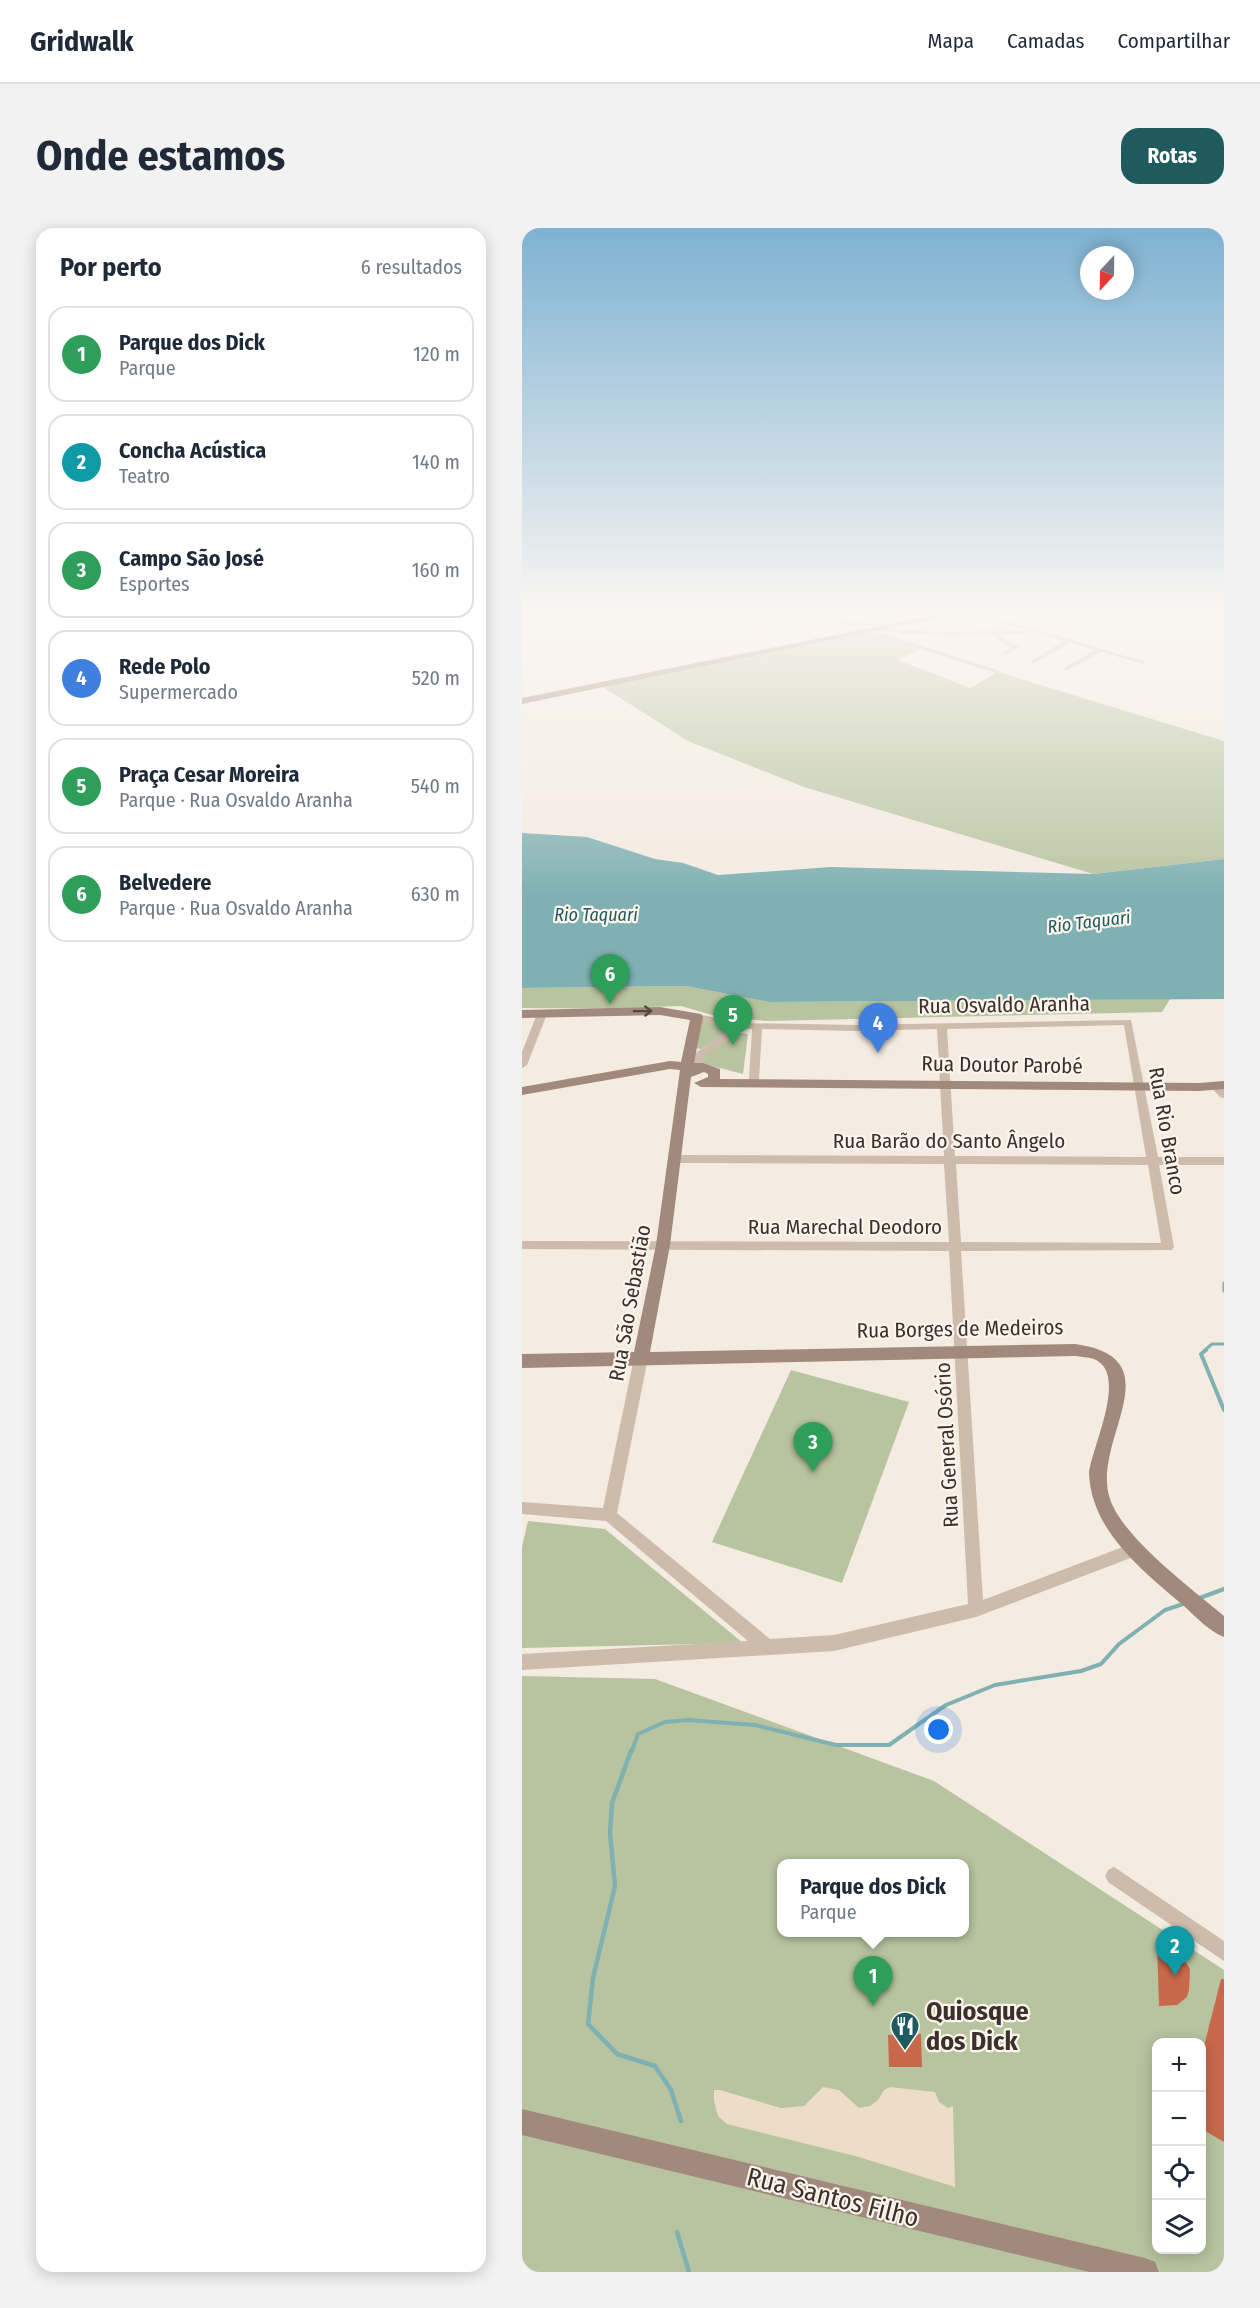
<!DOCTYPE html>
<html lang="pt">
<meta charset="utf-8">
<style>
body{margin:0;font-family:"Fira Sans Condensed",sans-serif;background:#f2f2f3;color:#1f2937}
.controls{position:absolute;right:18px;bottom:18px;display:grid;overflow:hidden;border-radius:12px;box-shadow:0 3px 15px #0003}
.controls button{width:54px;height:54px;display:grid;place-items:center;padding:0;border:0;border-bottom:2px solid #e0e1e3;background:#fff;color:#1f2937;font:30px sans-serif}
.compass{position:absolute;left:558px;top:18px;width:54px;height:54px;border-radius:50%;background:#fff;box-shadow:0 3px 15px #0003;rotate:202deg}
.you{position:absolute;left:417px;top:1502px;width:21px;height:21px;margin:-15px;border:4px solid #fff;border-radius:50%;background:#1a73e8;box-shadow:0 0 0 9px #1a73e833}
.badge{display:grid;place-items:center;width:39px;height:39px;border-radius:50%;background:#1f5a5e;color:#fff;font-size:20px;font-weight:700}
.pin{position:absolute;translate:-50% -50px;filter:drop-shadow(0 2px 3px #0008)}
.pin::after{content:'';position:absolute;top:32px;width:21px;height:18px;background:inherit;clip-path:polygon(0 0,100% 0,50% 100%)}
.popup{position:absolute;left:255px;top:1631px;width:192px;height:78px;box-sizing:border-box;display:grid;place-content:center;border-radius:12px;background:#fff;filter:drop-shadow(0 2px 4px #0005);font-size:20px;white-space:nowrap;color:#747a83}
.popup b{font-size:22px;color:#1f2937}
.popup::after{content:'';position:absolute;left:50%;top:100%;margin-left:-12px;border:12px solid transparent;border-top-color:#fff}
.list{margin:0;padding:0;list-style:none}
h2{display:flex;justify-content:space-between;align-items:center;height:78px;margin:0;padding:0 24px;font-size:26px}
h2 small{font-size:20px;font-weight:400;color:#747a83}
.list li{display:grid;grid-template-columns:39px 1fr auto;gap:18px;align-items:center;box-sizing:border-box;height:96px;margin:0 12px 12px;padding:0 12px;border:2px solid #e0e1e3;border-radius:18px}
.list b{display:block;font-size:22px;white-space:nowrap}
.list p{margin:0;font-size:20px;white-space:nowrap;color:#747a83}
.list em{font-size:20px;font-style:normal;color:#747a83}
.icon{flex:none;width:33px;height:33px;fill:none;stroke:currentColor;stroke-width:2;stroke-linecap:round;stroke-linejoin:round}
.map{position:relative;flex:none;width:702px;height:2044px;overflow:hidden;border-radius:18px}
header{display:flex;align-items:center;gap:36px;box-sizing:border-box;height:84px;padding:0 30px;background:#fff;border-bottom:2px solid #e0e1e3}
header strong{font-size:28px}
nav{display:flex;gap:33px;margin-inline-start:auto;font-size:21px}
.intro{display:flex;align-items:center;justify-content:space-between;box-sizing:border-box;height:144px;padding:0 36px}
h1{margin:0;font-size:42px}
.button{padding:15px 27px;border-radius:18px;background:#1f5a5e;color:#fff;font-size:21px;font-weight:700}
main{display:flex;gap:36px;padding:0 36px}
aside{flex:1;background:#fff;border-radius:18px;box-shadow:0 3px 15px #0003}
.map>svg:first-child{display:block}
.green{fill:#b8c4a0;fill-rule:evenodd}
.plaza{fill:#ecdcc8}
.water{fill:#7fb0b2}
.lines{fill:none;stroke-linecap:round;stroke-linejoin:round}
.stream-far2{stroke:#7fb0b2;stroke-width:3}
.stream-far1{stroke:#7fb0b2;stroke-width:4}
.stream{stroke:#7fb0b2;stroke-width:4.5}
.building{fill:#c8694b}
.street{fill:#cdbbac;fill-rule:evenodd}
.secondary{fill:#a18a7d;fill-rule:evenodd}
.oneway{stroke:#544640}
.labels{text-anchor:middle;stroke-width:4.5;stroke-linejoin:round;paint-order:stroke}
.far-water-label{font-size:18px;font-style:italic;fill:#1f5a5e;stroke:#fbf5ee}
.street-label{font-size:21px;fill:#3b302b;stroke:#fbf5ee}
.near-poi-label{font-size:26px;font-weight:bold;fill:#3b302b;stroke:#fbf5ee;text-anchor:start}
.near-street-label{font-size:26px;fill:#3b302b;stroke:#fbf5ee}
</style>
<header>
<strong>Gridwalk</strong>
<nav><a>Mapa</a><a>Camadas</a><a>Compartilhar</a></nav>
</header>
<div class="intro"><h1>Onde estamos</h1><a class="button">Rotas</a></div>
<main>
<aside>
<h2>Por perto<small>6 resultados</small></h2>
<ul class="list">
<li><span class="badge" style="background:#2e9e5b">1</span><div><b>Parque dos Dick</b><p>Parque</p></div><em>120 m</em></li>
<li><span class="badge" style="background:#0f9aa8">2</span><div><b>Concha Acústica</b><p>Teatro</p></div><em>140 m</em></li>
<li><span class="badge" style="background:#2e9e5b">3</span><div><b>Campo São José</b><p>Esportes</p></div><em>160 m</em></li>
<li><span class="badge" style="background:#3f7fe0">4</span><div><b>Rede Polo</b><p>Supermercado</p></div><em>520 m</em></li>
<li><span class="badge" style="background:#2e9e5b">5</span><div><b>Praça Cesar Moreira</b><p>Parque · Rua Osvaldo Aranha</p></div><em>540 m</em></li>
<li><span class="badge" style="background:#2e9e5b">6</span><div><b>Belvedere</b><p>Parque · Rua Osvaldo Aranha</p></div><em>630 m</em></li>
</ul>
</aside>
<div class="map">
<svg width="702" height="2044" viewBox="0 0 702 2044">
<rect width="100%" height="100%" fill="#f4ebe1"/>
<g class="green">
<path d="M347,403l53,17 -24,12 72,28 28,-16 226,69v118l-131,15 -289,-87 -116,-46 -88,-56z"/>
<path d="M164,758l83,16 401,-3 -8,13 -396,9 -47,-4 -38,-11 -34,1 -1,2 -124,-1v-20z"/>
<path d="M177,792l35,7 -33,22 -6,-1z"/>
<path d="M216,805l10,1 -5,40 -43,-11 1,-6z"/>
<path d="M269,1142l118,32 -67,181 -130,-41z"/>
<path d="M6,1293l77,8 138,114 -221,5v-101z"/>
<path d="M0,1448l133,3 279,102 290,189v302h-702zM260,1636h182v68h-182zM634,1814h46v208h-46z"/>
</g>
<path class="plaza" d="M301,1859l16,3 20,18 11,-2 8,-6 6,-10 6,-3 45,5 4,10 9,6 5,-2 2,81 -96,-30 -132,-33 -9,-8 -4,-15v-11h6l61,18 23,-2z"/>
<path class="water" d="M0,605l65,4 68,22 28,4 35,12 113,-8 262,7 131,-15v140l-455,3 -83,-16 -164,2z"/>
<g class="lines">
<g class="stream-far2">
<path d="M702,1055v8"/>
<path d="M682,1123l8,-7h12"/>
</g>
<g class="stream-far1">
<path d="M684,1122l-5,4 23,56"/>
<path d="M675,1371l27,-10"/>
<path d="M109,1525l7,-19 27,-12 23,-2 67,5 81,20h53l57,-40 49,-20 86,-14 20,-7 18,-20 46,-34 21,-7"/>
</g>
<g class="stream">
<path d="M109,1523l-19,52 -2,30 5,53 -22,92 -5,46 29,30 38,12 16,24 10,31"/>
<path d="M155,2004l12,40"/>
</g>
</g>
<g class="building">
<path d="M635,1714l23,11 10,16 -1,21 -2,7 -10,8 -18,1z"/>
<path d="M699,1751h3v163l-22,-13v-75z"/>
<path d="M399,1806l1,33h-33l-1,-32z"/>
</g>
<g class="lines">
<g class="street">
<path d="M291,386h10l20,6 43,5 -3,2 -41,-3z"/>
<path d="M451,386h11l162,48 -3,2 -42,-12 -33,18h-4v-2l31,-18 -25,-7 -35,20h-4v-2l33,-20z"/>
<path d="M352,400l73,4 78,-2 3,2 -3,2 -27,1 21,12 -13,8 -3,-2 8,-6 -20,-12 -44,1 -75,-5z"/>
<path d="M360,405l118,38 1,1 -5,1 -116,-37z"/>
<path d="M20,783l5,3 -20,51 -5,3v-16l15,-38z"/>
<path d="M175,786l44,9 116,2 274,-5 27,137h66v8h-65l15,82 -2,3 -211,1 22,349 153,-58 5,2 2,5 -2,5 -165,63 -142,34 -312,19v-16l226,-13 -142,-120 -84,-7v-12l81,6 31,-150 2,-4 5,-1 5,1 2,4 -31,155 153,126 64,-4 134,-31 -19,-353 -427,-2v-8l427,1 -5,-78 -269,-1 -6,-4 6,-4 269,1 -7,-127 -80,2 -95,-2 -3,50 -5,3 -5,-3 3,-50h-9l-38,27 -3,4 6,7 -1,2h-8l-7,-9 5,-8 36,-25 -39,-8 -2,-2zM602,797l22,132 -191,-1 -8,-127zM434,936l192,1 13,78 -200,-1z"/>
<path d="M694,856l8,5v9l-4,-1 -9,-10z"/>
<path d="M592,1639l110,74v20l-116,-79 -3,-6 3,-6z"/>
</g>
<g class="secondary">
<path d="M417,386h17l-434,90v-6z"/>
<path d="M138,779l41,7 2,3 -9,46h9l17,6v10l479,4 25,-2v8l-25,2 -498,-4 -7,-4 14,-6v-3l-4,-2 -13,5 -21,168 -20,107 425,-8c102,14 15,97 35,155 13,39 82,90 114,117v21c-15,-6 -28,-20 -40,-31 -41,-35 -93,-75 -95,-133 3,-27 40,-100 5,-114 -6,-2 -13,-2 -19,-3l-553,12v-14l112,-2 22,-107 24,-175 -10,-1 -148,26v-8l148,-26 11,1 9,-42 -30,-5 -138,3v-8z"/>
<path d="M0,1881l623,149 10,4 4,10h-70l-567,-137z"/>
</g>
</g>
<defs><path id="oneway-shaft" d="M-6 0H5M1.5-3L5.5 0L1.5 3" fill="none" stroke-width="1.6" stroke-linecap="round" stroke-linejoin="round" transform="scale(1.5)"/></defs>
<use class="oneway" href="#oneway-shaft" transform="translate(121 783) rotate(-1)"/>
<linearGradient id="sky" x2="0" y2="1"><stop stop-color="#7eb2d2"/><stop offset="0.57" stop-color="#faf6f2"/><stop offset="1" stop-color="#faf6f2" stop-opacity="0"/></linearGradient>
<rect width="702" height="672" fill="url(#sky)"/>
<defs>
<g id="restaurant-pin" transform="scale(1.5)"><path d="M0 17L-7.5 6A9.5 9.5 0 1 1 7.5 6Z" fill="#1f5a5e" stroke="#fbf5ee"/><path d="M-5-6h1v4h1v-4h1v4h1v-4h1v5L-1.5 .5V6h-2V.5L-5-1ZM5-6V6H3V1.5H1.5Q1.5-4 5-6Z" fill="#fff"/></g>
</defs>
<g fill-rule="evenodd">
<use href="#restaurant-pin" x="383" y="1798"/>
</g>
<g class="labels">
<g class="far-water-label">
<text x="74" y="693">Rio Taquari</text>
<text transform="translate(567 694) rotate(-7)" y="6">Rio Taquari</text>
</g>
<g class="street-label">
<text transform="translate(482 777) rotate(-1)" y="7">Rua Osvaldo Aranha</text>
<text transform="translate(480 837) rotate(1)" y="7">Rua Doutor Parobé</text>
<text transform="translate(645 903) rotate(80)" y="7">Rua Rio Branco</text>
<text x="427" y="920">Rua Barão do Santo Ângelo</text>
<text x="323" y="1006">Rua Marechal Deodoro</text>
<text transform="translate(108 1075) rotate(-80)" y="7">Rua São Sebastião</text>
<text transform="translate(438 1101) rotate(-1)" y="7">Rua Borges de Medeiros</text>
<text transform="translate(425 1217) rotate(-93)" y="7">Rua General Osório</text>
</g>
<g class="near-poi-label">
<text x="404" y="1792">Quiosque<tspan x="404" dy="30">dos Dick</tspan></text>
</g>
<g class="near-street-label">
<text transform="translate(311 1969) rotate(14)" y="9">Rua Santos Filho</text>
</g>
</g>
</svg>
<div class="controls">
<button>+</button>
<button>−</button>
<button><svg class="icon" aria-label="locate" viewBox="0 0 24 24"><circle cx="12" cy="12" r="6"/><path d="M12 2v4M12 18v4M2 12h4M18 12h4"/></svg></button>
<button><svg class="icon" aria-label="layers" viewBox="0 0 24 24"><path d="M12 4l9 5-9 5-9-5zM3 14l9 5 9-5"/></svg></button>
</div>
<svg class="compass" viewBox="-18 -18 36 36"><path d="M0-13l5 13h-10z" fill="#e53935"/><path d="M0 13l5-13h-10z" fill="#747a83"/></svg>
<div class="you"></div>
<div class="pin badge" style="left:351px;top:1778px;background:#2e9e5b">1</div>
<div class="popup"><b>Parque dos Dick</b>Parque</div>
<div class="pin badge" style="left:653px;top:1748px;background:#0f9aa8">2</div>
<div class="pin badge" style="left:291px;top:1244px;background:#2e9e5b">3</div>
<div class="pin badge" style="left:356px;top:825px;background:#3f7fe0">4</div>
<div class="pin badge" style="left:211px;top:817px;background:#2e9e5b">5</div>
<div class="pin badge" style="left:88px;top:776px;background:#2e9e5b">6</div>
</div>
</main>
